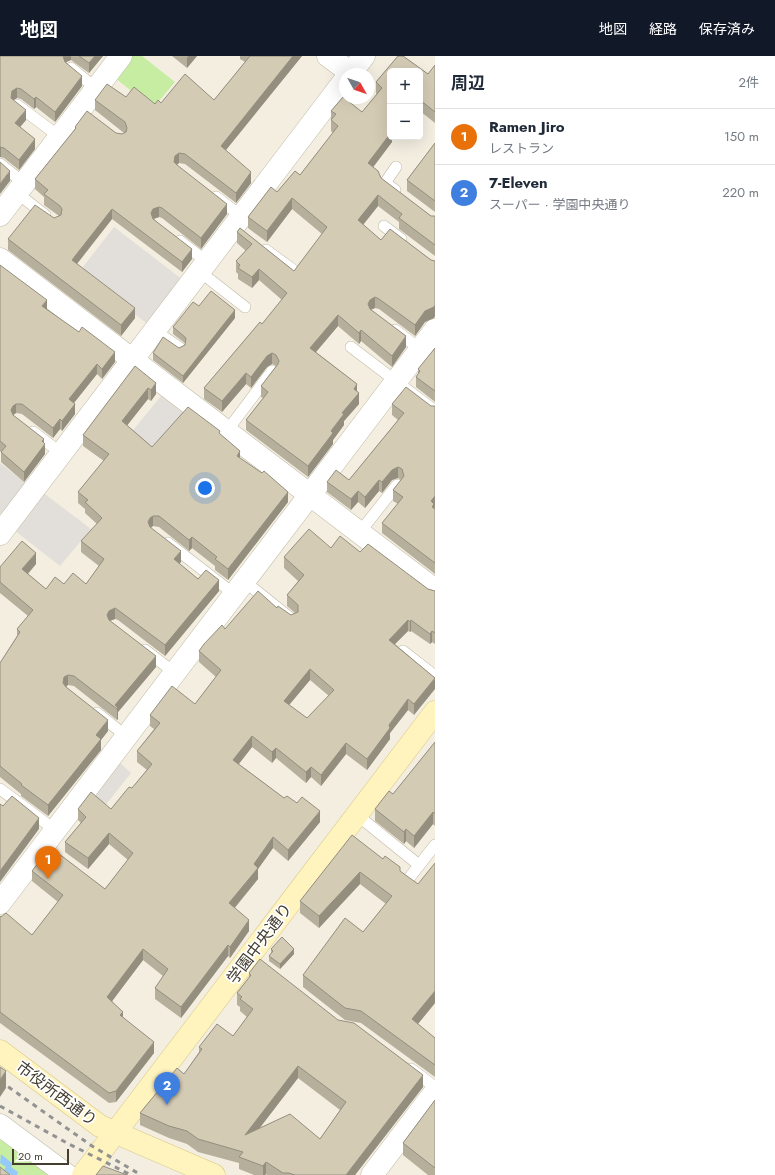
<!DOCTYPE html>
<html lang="ja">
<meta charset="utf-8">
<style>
body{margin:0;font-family:Jost,"Noto Sans JP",sans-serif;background:#f2f2f3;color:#1f2937}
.controls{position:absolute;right:12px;top:12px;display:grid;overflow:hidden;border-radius:6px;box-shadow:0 4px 16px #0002}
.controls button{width:36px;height:36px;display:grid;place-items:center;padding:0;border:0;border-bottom:1px solid #e0e1e3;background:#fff;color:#1f2937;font:20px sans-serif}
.compass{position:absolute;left:339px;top:12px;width:36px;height:36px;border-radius:50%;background:#fff;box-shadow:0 4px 16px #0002;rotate:130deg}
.scale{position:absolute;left:12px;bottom:10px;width:57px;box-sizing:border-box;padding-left:4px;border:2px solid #443e31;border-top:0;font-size:11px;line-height:14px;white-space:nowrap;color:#443e31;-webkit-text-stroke:3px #fff;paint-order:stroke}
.you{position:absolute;left:205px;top:432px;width:14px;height:14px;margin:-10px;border:3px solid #fff;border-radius:50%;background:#1a73e8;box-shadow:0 0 0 6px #1a73e833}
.badge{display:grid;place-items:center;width:26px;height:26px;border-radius:50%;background:#111827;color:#fff;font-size:13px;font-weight:700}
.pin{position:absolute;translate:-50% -33px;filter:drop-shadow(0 1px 2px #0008)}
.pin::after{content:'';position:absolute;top:21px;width:14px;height:12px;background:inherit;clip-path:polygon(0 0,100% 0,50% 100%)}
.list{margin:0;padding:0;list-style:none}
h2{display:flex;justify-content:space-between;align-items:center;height:52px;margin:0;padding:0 16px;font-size:17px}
h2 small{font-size:13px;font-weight:400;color:#747a83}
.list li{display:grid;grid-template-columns:26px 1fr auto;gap:12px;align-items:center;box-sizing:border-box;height:56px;padding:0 16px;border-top:1px solid #e0e1e3}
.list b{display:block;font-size:15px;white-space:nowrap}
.list p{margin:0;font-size:13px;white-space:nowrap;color:#747a83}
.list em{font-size:13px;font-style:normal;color:#747a83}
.map{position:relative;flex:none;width:435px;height:1119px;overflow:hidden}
header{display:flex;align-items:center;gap:24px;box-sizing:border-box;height:56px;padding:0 20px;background:#111827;color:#fff}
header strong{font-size:19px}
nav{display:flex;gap:22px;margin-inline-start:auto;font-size:14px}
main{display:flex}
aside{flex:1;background:#fff}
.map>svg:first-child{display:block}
.green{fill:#c7eda3}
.parking{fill:#e2dfda}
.water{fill:#94c9f8}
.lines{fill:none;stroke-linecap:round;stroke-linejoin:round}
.lane-casing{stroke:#c1baa5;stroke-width:12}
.street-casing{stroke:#c1baa5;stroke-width:23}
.secondary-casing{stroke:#d8c98a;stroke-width:23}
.lane{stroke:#fff;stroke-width:11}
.street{stroke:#fff;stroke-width:22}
.secondary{stroke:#fff3be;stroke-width:22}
.rail{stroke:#929292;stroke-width:3;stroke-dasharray:5 5;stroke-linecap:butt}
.wall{fill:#b6af9c;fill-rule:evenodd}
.shaded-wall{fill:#948e7f}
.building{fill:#d4cbb5;stroke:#948e7f;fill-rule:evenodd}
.labels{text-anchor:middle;stroke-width:3.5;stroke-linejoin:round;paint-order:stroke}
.street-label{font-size:16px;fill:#443e31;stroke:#fff}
</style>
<header>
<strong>地図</strong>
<nav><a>地図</a><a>経路</a><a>保存済み</a></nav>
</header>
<main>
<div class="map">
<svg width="435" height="1119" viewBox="0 0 435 1119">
<rect width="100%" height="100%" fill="#f3eee0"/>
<g class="green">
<path d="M132,0h10l33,26 -22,26 -38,-30z"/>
<path d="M0,1069l67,50h-67z"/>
</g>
<g class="parking">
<path d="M114,171l69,53 -34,45 -70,-53z"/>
<path d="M161,340l22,17 -29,38 -24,-17z"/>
<path d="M0,407l28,22 -23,32 -5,-4z"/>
<path d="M42,436l49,37 -31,37 -46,-36z"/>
<path d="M119,706l12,11 -27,34 -13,-10z"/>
</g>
<path class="water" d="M1,1098l12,10 -2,3 7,5 -1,3h-6l-7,-5 2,-3 -6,-4z"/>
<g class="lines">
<g class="lane-casing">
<g id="lane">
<path d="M71,12l26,21"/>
<path d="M17,49l43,32"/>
<path d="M0,108l24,19"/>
<path d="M395,134l-10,-7 11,-16"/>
<path d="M17,137l28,22"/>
<path d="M216,141l25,19"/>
<path d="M384,170l17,13"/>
<path d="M180,185l27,21"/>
<path d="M266,194l26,19"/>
<path d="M199,215l46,36"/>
<path d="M154,274l26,18"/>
<path d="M395,274l25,19"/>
<path d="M351,291l84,64"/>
<path d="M227,375l45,-60"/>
<path d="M33,376l28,21"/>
<path d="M360,476l37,-47"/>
<path d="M168,487l66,51"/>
<path d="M244,525l45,36"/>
<path d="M145,594l30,23"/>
<path d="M403,595l32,25"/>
<path d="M97,657l29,23"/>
<path d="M0,733l55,41"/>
<path d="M357,759l62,50"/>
<path d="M410,821l25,-32"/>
<path d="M411,1013l24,18"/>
</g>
</g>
<g class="street-casing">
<g id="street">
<path d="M328,0l23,17"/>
<path d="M350,18l14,-18"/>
<path d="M0,159l121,-159"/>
<path d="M0,203l435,331"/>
<path d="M0,478l345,-454"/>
<path d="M0,847l435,-573"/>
<path d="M0,1069l67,50"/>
<path d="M372,1119l63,-83"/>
</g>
</g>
<g class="secondary-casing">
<g id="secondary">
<path d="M0,995l100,75 114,49"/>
<path d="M83,1119l352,-463"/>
</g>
</g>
<use href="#lane" class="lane"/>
<use href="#street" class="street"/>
<use href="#secondary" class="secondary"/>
<g class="rail">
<path d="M0,1025l92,65 49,29"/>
<path d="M0,1050l67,37 64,32"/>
</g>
</g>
<g class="wall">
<path d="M0,0h103l-14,17 -18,-13 -5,2 16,24 -27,36 -19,-15 -2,2 -13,-10 -4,-1 -4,2 13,20 -6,7 15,22 -16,21 -15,-12 -4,-1z"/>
<path d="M172,0h25l-10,12z"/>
<path d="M240,0h62l-76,94 25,33 -15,20 -51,-39 -6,-1 -2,2 50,49 -26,35 -39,-31 -3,-1 -5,2 38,40 -10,13 -70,-53 -35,45 58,54 -14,18 -113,-86v-11l51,-23 -15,-11v-8l-9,-8v-10l40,-50v-2l47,7 2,-1 -29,-23v-10l31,-3 29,7 6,-1 53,-3 31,-38 -5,-3z"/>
<path d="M398,0h5l25,18 7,-9v58l-15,-12v-40h-30v66h3l-1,2v3l-19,25 5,4 3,7 50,38h4v40l-36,-27v-7l-21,-16 -15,19 18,15 9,-11 41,31 4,1v55l-1,2 -9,4 -10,14 -36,-27 -4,-1 -4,2 35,26v11l-14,20 -31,-26 -2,3 -21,-18 -22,26 41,32v8l2,1v11l-15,17v4l-11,15v4l-25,33 -62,-47v-10l17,-22 -2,-1v-11l15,-20 -4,-2 -5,3 -16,21 -5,-4 -24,28 -18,-13v-11l56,-66 2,2 20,-24 -23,-20 -7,8 -14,-9v-5l-2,-2v-11l10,-10 -9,-8v-11l3,-4 54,43 28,-37 -30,-25 -25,33 -19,-14v-11l23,-30 6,5 18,-21 5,4 33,-42 -2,-2v-20l12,-14 19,15 15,-17 -1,-2v-11z"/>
<path d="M435,87v69l-28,-21v-11z"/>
<path d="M0,209l47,44 68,53 -13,17 -5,-5 -23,29 1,11 -13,17 -2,-2 -7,9 -31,-24 -6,-1 -3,2 31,28 1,11 -21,28 -23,-20v-10l-1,-1z"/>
<path d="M199,250l36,12 -52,65 -30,-23v-7l26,-5 6,-3 1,-1 -13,-10v-7z"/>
<path d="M435,292v54l-19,-15v-10l2,-3v-5z"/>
<path d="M135,310l21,28 -5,7 -3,-2 -21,26 25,22 68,-12 20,23 48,44 -60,78 -13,-10v-4l-23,-18 -3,3 -30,-24 -6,-1 -2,2 30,34 -2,2 19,15 21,12 -54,65 -47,-36 -3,-1 -5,2 46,46 -38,45v7l-1,1 -43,-34 -6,-1 -2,2 42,44 -7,9v10l-53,66 -27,-20v-2l-21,-17v-114l17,-27v-7l11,-13 -28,-23v-26l36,-3 -8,10 18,15 18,-5h22l13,-18 -18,-14v-11l16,-17 -12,-11v-4l-7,-6v-11l26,-31 -21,-15v-11z"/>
<path d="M392,348l43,2v101l-1,1 1,1v65l-53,-41v-10l16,-19 -5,-3v-11l8,-10 -3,-2 -6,2 -10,13 -3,-2 -14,17 -7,-6 -7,8 -24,-18v-10l22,-2 49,-60 -6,-5z"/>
<path d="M331,492l29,4 68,37 7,2v53l-3,-2 -2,2 -19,-13 -1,1 -2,-1 -13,13 40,34 -21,37 -6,-5 -18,23v6l-23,31 -21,-16 -25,32 -10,-9 -5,6 -30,-25 -4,5 -20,-16 -13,17 45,34 36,24 -32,39 -15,-13 -15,21v10l-23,29 14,23 -19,27 -2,-2 -47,62 -26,-19v-11l8,-12 -20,-16 -31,41 11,16 31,36 -38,49 -7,1 -109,-80v-107l32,19 26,-33 -26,-21v-10l73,18 23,-29 -19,-16 -21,25 -23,-17v-10l16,-19 -3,-3v-11h33l21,-21 15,-18 -10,-8v-11l17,-22 -4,-3v-11l45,-11 21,-27 -17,-15v-11l26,-22 52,-21 14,7 4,-2 -8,-7v-11l11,-14 -14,-13v-11zM310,624l19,16 -22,22 -18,-13z"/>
<path d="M435,686v84l-2,-2 -19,24 -8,-7 -2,3 -29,-23v-12l18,-15z"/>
<path d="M383,803l17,12 35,132 -17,21 17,14v39l-74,-54 -16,-3 -42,-33v-12l60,-43 23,-28 -26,-20 -41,44 -19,-15v-12z"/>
<path d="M271,893l23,5 -14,15 -11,-8v-5l2,-3z"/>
<path d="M249,917l174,114 -68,88h-88l-1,-1 -1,1h-11l-15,-6v-6l-41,-11 -11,-8 -18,-6 -29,-13v-12l44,-39 15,-22v-5l34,-11 14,-19 -7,-6v-4l-3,-2v-12l12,-15zM298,1022l42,32 -20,29 -61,-10z"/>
<path d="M435,1044v75h-7l-25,-20v-12z"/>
</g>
<g class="shaded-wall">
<path d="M63,0h8v4l-7,3z"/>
<path d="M95,0h8l-14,17v-10z"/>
<path d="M188,0h9l-10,12v-10z"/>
<path d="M293,0h9l-81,100v-10z"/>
<path d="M82,20v10l-27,36v-10z"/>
<path d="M17,32v10l-5,3 -1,-3 1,-7z"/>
<path d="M36,41v10l-2,2v-10z"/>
<path d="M26,54v10l-11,13v-10z"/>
<path d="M390,78v3h3l-1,2v3l-24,32v-11z"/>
<path d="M35,83v10l-16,21v-10z"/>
<rect x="0" y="91" width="1" height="10"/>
<path d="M179,97v10l-4,3 -1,-4 1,-6z"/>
<path d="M10,115v10l-10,13v-10z"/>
<path d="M251,116v11l-15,20v-10z"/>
<path d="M378,139v11l-20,25v-11z"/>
<path d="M292,142v11l-25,33v-11z"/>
<path d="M227,148v10l-26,35v-11z"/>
<path d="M159,151v10l-6,2 -2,-6 2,-4z"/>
<path d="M112,153v10l-40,51v-10z"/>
<path d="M192,193v10l-10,13v-10z"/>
<path d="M259,213v11l-7,8v-11z"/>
<path d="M375,241v11l-5,2 -2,-6 2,-4z"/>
<path d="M47,244v10l-5,-4z"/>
<path d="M435,249v11l-1,2 -9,4 -10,14v-11l10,-14z"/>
<path d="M135,252v10l-14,18v-11z"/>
<path d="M235,254v8l-52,65v-7z"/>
<path d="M338,259v11l-28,33v-11z"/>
<path d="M361,274v11l-2,3v-11z"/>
<path d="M406,280v11l-14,20v-11z"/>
<path d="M115,296v10l-13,17v-10z"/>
<path d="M272,297v11l-5,3 -16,21v-11l16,-21z"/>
<path d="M97,308v10l-28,35v-10z"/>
<path d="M246,317v11l-24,28v-11z"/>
<path d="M156,327v11l-5,7v-11z"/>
<path d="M357,328v10l2,-1v11l-15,17v4l-11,15v4l-25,33v-11l23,-35 23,-42z"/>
<path d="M148,332v11l-26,33v-11z"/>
<path d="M16,348v9l-3,2 -2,-5 2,-4z"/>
<path d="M75,348v10l-13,17v-10z"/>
<path d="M60,363v10l-7,9v-10z"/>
<path d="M44,383v7l1,-2v10l-21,28v-10z"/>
<path d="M240,395v11l-3,-6z"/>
<path d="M398,411v11l-6,2 -10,13v-11l10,-12z"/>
<path d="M379,424v11l-14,17v-11z"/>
<path d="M358,435v11l-7,8v-11z"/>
<path d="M288,436v10l-60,78v-11z"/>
<path d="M435,440v11l-1,8 -3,-14z"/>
<path d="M153,460v10l-3,2 -2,-6 2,-4z"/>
<path d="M192,481v11l-3,3v-11z"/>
<path d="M181,495v11l-7,8v-11z"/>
<path d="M36,497v11l-14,16v-11z"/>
<path d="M219,524v11l-54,65v-11z"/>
<path d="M115,552v11l-6,2 -2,-6 2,-4z"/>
<path d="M408,564v11l-19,19v-10z"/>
<path d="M411,564v11l-1,1v-10z"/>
<path d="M432,575v11l-2,2v-10z"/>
<path d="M156,600v11l-38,45v7l-1,1v-11l-2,-4z"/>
<path d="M310,613v11l-26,31v-10z"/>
<path d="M68,619v10l-4,3 -1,-5 1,-6z"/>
<path d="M435,622v11l-21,26v-11z"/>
<path d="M408,643v11l-18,23v6l-23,31v-11l22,-34z"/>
<path d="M108,664v11l-7,9v10l-53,66v-11l48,-70z"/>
<path d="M252,680v11l-19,24v-11z"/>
<path d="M346,687v11l-25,32v-11z"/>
<path d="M276,692v10l-4,5v-11z"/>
<path d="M311,711v10l-5,6v-11z"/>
<path d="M320,755v11l-32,39v-11z"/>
<path d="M433,756v12l-19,24v-12z"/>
<path d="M39,762v11l-39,53v-11z"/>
<path d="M406,773v12l-2,3v-12z"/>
<path d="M109,777v11l-21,25v-11z"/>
<path d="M273,781v11l-15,21v10l-29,35v-11l25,-39z"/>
<path d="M360,816v12l-41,44v-12z"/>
<path d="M249,864v11l-19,27v-11z"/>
<path d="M228,889v11l-47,62v-11z"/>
<path d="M143,893v11l-36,48v-11z"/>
<path d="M294,893v5l-14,15v-5z"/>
<path d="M435,935v12l-23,28v-12z"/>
<path d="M123,956v11l-3,-8z"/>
<path d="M154,986v11l-38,49v-11z"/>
<path d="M298,1010v12l-53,69v-12z"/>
<path d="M6,1015v17l-6,9v-17z"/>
<path d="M423,1019v12l-68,88h-9z"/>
<path d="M266,1106v12l-1,1h-2v-9z"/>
</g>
<g class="building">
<path d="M0,0h63l2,6 17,14 -27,36 -19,-15 -2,2 -13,-10 -4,-1 -5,3 -1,7 15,12 -11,13 20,16 -16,21 -15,-12 -4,-1z"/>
<path d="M79,0h16l-6,7z"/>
<path d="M250,0h43l-72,90 30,26 -15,21 -51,-39 -6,-1 -4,3 -1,6 3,3 50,39 -26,34 -39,-30 -3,-1 -6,2 -2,4 2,6 39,30 -10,13 -70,-53 -40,51 63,48 -14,17 -113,-86 27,-34 19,13 7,-3 1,-6 -2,-3 -16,-12 4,-4 -13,-11 41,-51 -1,-1 12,-16 29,22 6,1 4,-2 1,-4 -2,-6 -30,-22 12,-16 19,13 8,-10 21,17 3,-4 3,3 24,-29 29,26z"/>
<path d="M398,0h5l25,18 7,-9v47l-15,-12v-29h-30v63l-22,29 10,8 3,7 50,38h4v29l-36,-27 3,-4 -24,-19 -20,25 23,20 9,-11 41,31 4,1v44l-1,2 -9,4 -10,14 -36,-26 -4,-2 -5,3 -2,4 2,5 36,27 -14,20 -31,-26 -2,3 -21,-18 -28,33 47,36 -3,5 5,4 -17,20 2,1 -13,17 2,2 -25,33 -62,-46 22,-28 -7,-6 17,-22 1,-3 -3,-6 -4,-2 -5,3 -16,21 -5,-4 -24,28 -18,-13 56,-66 2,2 25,-31 -28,-24 -7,8 -14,-9 2,-3 -4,-4 16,-17 -15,-12 3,-4 54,43 33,-44 -35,-29 -25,33 -19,-14 23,-30 6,5 18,-21 5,4 38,-49 -7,-6 5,-6 -5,-3 12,-14 19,15 20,-24 -6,-6z"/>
<path d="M435,87v58l-28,-21z"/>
<path d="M0,106l10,9 -10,13z"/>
<path d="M0,209l47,35 -5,6 37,26 3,-5 33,25 -13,17 -5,-5 -28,35 6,5 -13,17 -2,-2 -7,9 -31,-24h-6l-3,2 -2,4 2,5 31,24 -2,2 3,3 -21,28 -23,-20 5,-6 -6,-5z"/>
<path d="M211,235l24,19 -52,66 -30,-23 10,-16 16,11 6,-3 1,-7 -13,-11 20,-25 6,4z"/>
<path d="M435,292v43l-19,-14 4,-6 -2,-2z"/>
<path d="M135,310l21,17 -5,7 -3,-2 -26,33 30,26 36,-40 32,24 -1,2 21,18 -3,5 25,17 2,-2 24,21 -60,77 -13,-10 2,-2 -25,-20 -3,3 -30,-24h-6l-3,2 -2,4 2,5 31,24 -7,8 24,20 8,-9 13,10 -54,65 -47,-35 -3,-2 -6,3 -2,4 2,5 47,36 -41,49 3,3 -1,1 -43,-33 -6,-1 -4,2 -1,6 3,4 42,33 -12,15 5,4 -53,66 -27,-20 1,-1 -22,-18v-103l20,-31 -3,-3 16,-19 -33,-28v-15l22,-26 14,12 -14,16 24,20 9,-12 9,7 9,-11 13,11 18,-25 -23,-18 21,-23 -17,-16 3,-2 -10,-8 31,-38 -26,-19z"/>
<path d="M406,331l25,19h4v90l-4,5 3,3 -2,3 3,2v54l-53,-40 21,-26 -10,-7 11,-14 -2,-7 -4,-2 -6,3 -10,12 -3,-2 -14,17 -7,-6 -7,8 -24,-17 9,-12 13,10 55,-67 -12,-9z"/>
<path d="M309,473l22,19 9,-12 20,16 8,-8 60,45 7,2v42l-3,-2 -2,3 -19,-14 -1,2 -2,-2 -19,20 46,38 -21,26 -6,-5 -19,26 1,3 -23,31 -21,-16 -25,32 -10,-8 -5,5 -30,-24 -4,4 -20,-16 -19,24 51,38 3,-2 10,7 5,-6 18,14 -32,39 -15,-13 -19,27 4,4 -29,35 20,17 -19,27 -2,-2 -47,62 -26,-19 13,-19 -25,-20 -36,48 16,15 -3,3 34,27 -38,49 -7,2 -109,-81v-96l1,1 5,-4 26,22 31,-40 -31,-24 18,-24 55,42 28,-36 -24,-20 -21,25 -23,-16 21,-25 -8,-8 13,-17 20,17 18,-22 3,1 20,-24 -15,-13 23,-28 -10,-8 22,-29 23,18 26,-34 -22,-19 5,-7 18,-19 3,4 33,-38 19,17 1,-2 13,9 7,-3v-7l-11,-10 17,-20 -20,-18zM310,613l24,21 -27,28 -23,-17z"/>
<path d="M435,686v72l-2,-2 -19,24 -8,-7 -2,3 -29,-23 14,-18 4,3z"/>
<path d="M12,740l27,22 -39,53v-67l3,2z"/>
<path d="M352,779l31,24 2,-3 15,11v4l18,13 17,-21v128l-23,28 23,19v27l-74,-54 -16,-3 -42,-33 42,-57 18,14 29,-36 -32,-24 -41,44 -19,-15z"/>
<path d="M282,881l12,12 -14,15 -11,-8 4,-5 -2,-2z"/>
<path d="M260,903l78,61 16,3 69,52 -77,100h-51l-6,-2h-6l-17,-11 -3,4 -24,-9 4,-5 -45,-13 -11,-8 -18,-5 -29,-13 37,-45 7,6 18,-25 -3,-2 18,-23 16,12 20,-27 -13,-10 2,-2 -5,-4 14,-18 -2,-2zM298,1010l48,36 -26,37 -30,-25 -45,21z"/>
<path d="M0,1011l6,4 -6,9z"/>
<path d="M435,1044v68l-32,-25z"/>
<path d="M103,1110l24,9h-31z"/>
<path d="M0,1111l10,8h-10z"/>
</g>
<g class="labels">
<g class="street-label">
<text transform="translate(259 887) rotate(-53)" y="6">学園中央通り</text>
<text transform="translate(57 1037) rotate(37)" y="6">市役所西通り</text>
</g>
</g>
</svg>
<div class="controls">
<button>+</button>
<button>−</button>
</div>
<svg class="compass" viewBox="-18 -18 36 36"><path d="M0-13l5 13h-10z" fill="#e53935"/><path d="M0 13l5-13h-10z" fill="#747a83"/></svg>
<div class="scale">20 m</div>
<div class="you"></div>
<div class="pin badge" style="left:48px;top:823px;background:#e8710a">1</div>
<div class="pin badge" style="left:167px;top:1049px;background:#3f7fe0">2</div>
</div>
<aside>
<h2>周辺<small>2件</small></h2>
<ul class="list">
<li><span class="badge" style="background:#e8710a">1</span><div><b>Ramen Jiro</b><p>レストラン</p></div><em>150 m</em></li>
<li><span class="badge" style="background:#3f7fe0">2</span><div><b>7-Eleven</b><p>スーパー · 学園中央通り</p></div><em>220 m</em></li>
</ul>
</aside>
</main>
